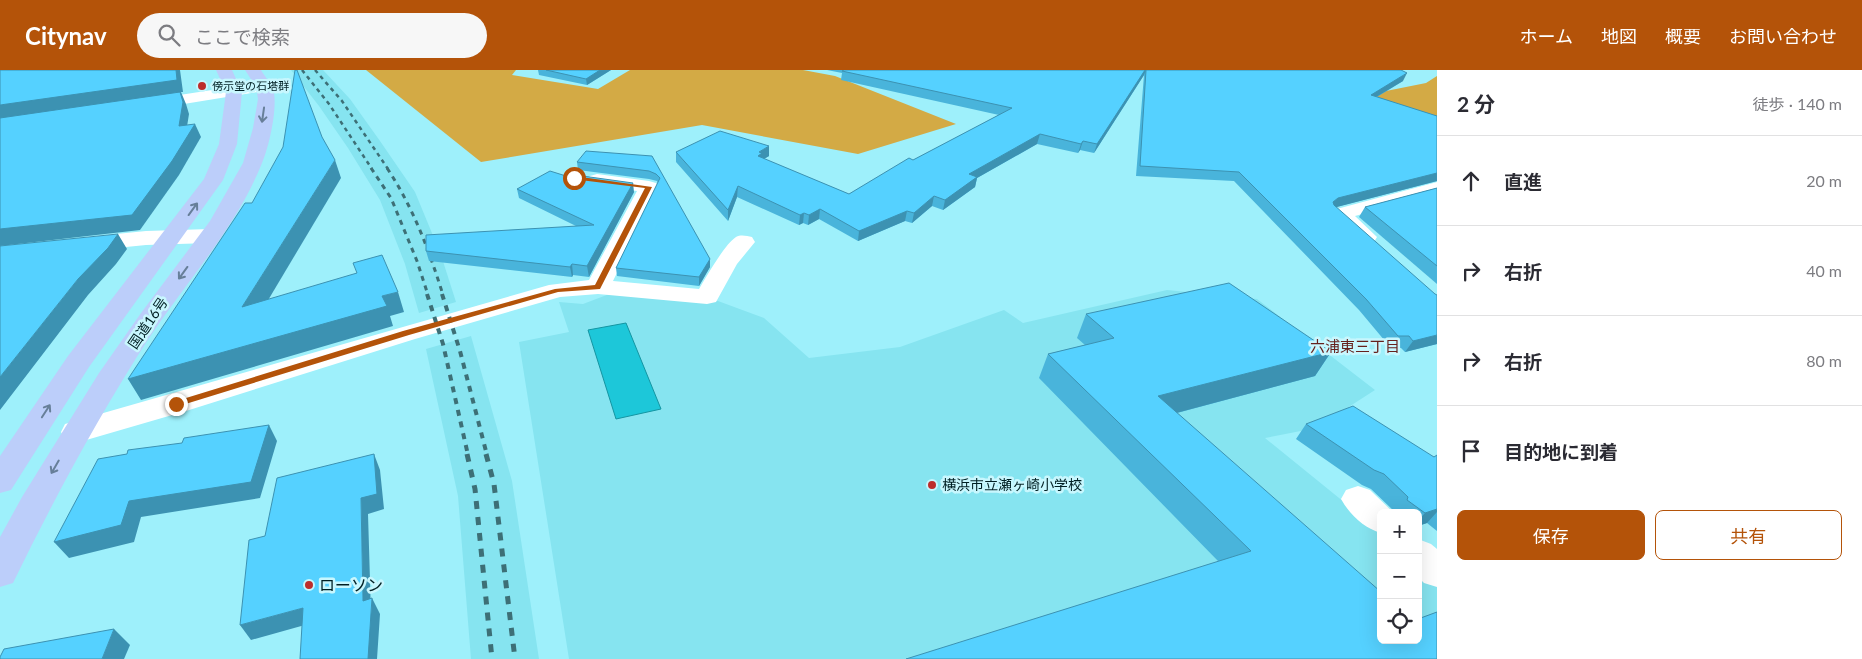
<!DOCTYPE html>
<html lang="ja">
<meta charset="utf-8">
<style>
body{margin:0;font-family:Lato,"Noto Sans JP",sans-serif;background:#f7f7f7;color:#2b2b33}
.controls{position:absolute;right:15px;bottom:15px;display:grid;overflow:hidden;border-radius:8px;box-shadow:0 5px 20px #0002}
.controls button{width:45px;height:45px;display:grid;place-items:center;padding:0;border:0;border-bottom:1px solid #e1e1e2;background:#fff;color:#2b2b33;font:25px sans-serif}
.stop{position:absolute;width:15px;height:15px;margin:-11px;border:4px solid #b45309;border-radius:50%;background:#fff}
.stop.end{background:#b45309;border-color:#fff;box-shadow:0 1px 5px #0008}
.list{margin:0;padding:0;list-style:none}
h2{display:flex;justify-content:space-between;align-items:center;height:65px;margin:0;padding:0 20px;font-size:21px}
h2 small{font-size:16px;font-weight:400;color:#7c7c81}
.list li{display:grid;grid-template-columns:32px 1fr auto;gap:15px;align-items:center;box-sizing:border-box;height:90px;padding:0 20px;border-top:1px solid #e1e1e2}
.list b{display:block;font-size:19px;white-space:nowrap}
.list em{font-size:16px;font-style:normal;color:#7c7c81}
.actions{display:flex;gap:10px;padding:15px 20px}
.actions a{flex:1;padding:11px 0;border:1px solid #b45309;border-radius:8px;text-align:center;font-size:18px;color:#b45309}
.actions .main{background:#b45309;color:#fff}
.icon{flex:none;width:28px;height:28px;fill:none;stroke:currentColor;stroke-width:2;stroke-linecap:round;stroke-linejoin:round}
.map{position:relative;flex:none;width:1437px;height:589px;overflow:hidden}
header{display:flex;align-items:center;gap:30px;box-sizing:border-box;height:70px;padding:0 25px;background:#b45309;color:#fff}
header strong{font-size:24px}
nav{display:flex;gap:28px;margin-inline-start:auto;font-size:18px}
.search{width:350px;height:45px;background:#f7f7f7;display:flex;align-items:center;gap:12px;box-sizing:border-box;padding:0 18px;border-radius:28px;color:#7c7c81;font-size:19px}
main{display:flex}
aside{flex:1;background:#fff}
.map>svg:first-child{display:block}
.built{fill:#86e4f0}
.forest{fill:#d3aa45}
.water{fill:#1dc7d9;stroke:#1495a2}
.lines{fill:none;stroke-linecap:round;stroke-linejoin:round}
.minor{fill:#fff;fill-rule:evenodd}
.tertiary{fill:#fff;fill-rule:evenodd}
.trunk{fill:#bccefa;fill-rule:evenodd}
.rail-far3{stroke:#3d6f76;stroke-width:2.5;stroke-dasharray:4 4;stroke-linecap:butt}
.rail-far2{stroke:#3d6f76;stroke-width:3;stroke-dasharray:5 5;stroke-linecap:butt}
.rail-far1{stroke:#3d6f76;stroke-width:4;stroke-dasharray:6 6;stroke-linecap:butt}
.rail{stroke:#3d6f76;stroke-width:5;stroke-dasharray:8 8;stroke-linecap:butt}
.wall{fill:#49b4db}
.shaded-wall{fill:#3c92b2}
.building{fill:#55d1ff;stroke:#3c92b2}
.oneway{stroke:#677f99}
.route{fill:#b45309}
.poi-dot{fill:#bc2d2c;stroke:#c8f7fe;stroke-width:2}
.labels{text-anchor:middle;stroke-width:5;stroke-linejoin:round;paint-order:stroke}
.far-poi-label{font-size:11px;fill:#001f23;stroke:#c8f7fe;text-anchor:start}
.street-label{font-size:14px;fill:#001f23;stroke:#c8f7fe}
.poi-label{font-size:14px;fill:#001f23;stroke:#c8f7fe;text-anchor:start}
.neighbourhood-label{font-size:15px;fill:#66211d;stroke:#c8f7fe}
.near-poi-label{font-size:16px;fill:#001f23;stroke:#c8f7fe;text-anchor:start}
</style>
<header>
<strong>Citynav</strong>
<div class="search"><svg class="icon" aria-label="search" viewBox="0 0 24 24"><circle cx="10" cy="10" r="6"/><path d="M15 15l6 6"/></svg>ここで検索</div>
<nav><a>ホーム</a><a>地図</a><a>概要</a><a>お問い合わせ</a></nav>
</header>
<main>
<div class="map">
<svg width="1437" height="589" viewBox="0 0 1437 589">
<rect width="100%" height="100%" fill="#9ef0fb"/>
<g class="built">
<path d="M291,0h32l27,29 30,42 35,51 26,63 15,47 -37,11 -14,-49 -25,-64 -32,-52 -29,-42z"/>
<path d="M1167,220l90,9 118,91 -59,38 -51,10 116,94v108h37v-75l19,18v76h-868l-50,-317 50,-10 -10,-30 24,2 29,-11 106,8 46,17 45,40 91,-11 104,-37 19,13z"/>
<path d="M471,266l41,145 27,178h-68l-13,-163 -32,-147z"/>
</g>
<g class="forest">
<path d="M366,0h150l-4,5 86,14 32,-19h173l32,6 121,48 -98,30 -156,-29 -221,37z"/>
<path d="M1437,6v47l-66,-29 55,-11z"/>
</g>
<path class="water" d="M626,253l35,86 -45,10 -28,-89z"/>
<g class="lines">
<g class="minor">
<path d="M597,104l52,7 7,2 3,4 -46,94 86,8c8,-13 25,-44 37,-52 5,-3 11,-1 16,0l3,5 -18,22 -21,38 -9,2 -109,-10 -38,3 -145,42 -229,72 -110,32 -11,-3 -4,-8 4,-8 484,-139 40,-5 48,-89 -47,-7 -3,-4 3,-4z"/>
<path d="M1437,112v12l-82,22 22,21 -3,5c-17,4 -35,-14 -45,-28l4,-4z"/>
<path d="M210,159l8,2 3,5 -3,5 -8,2 -64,2 -60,6 -8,-2 -3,-5 3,-5 8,-2 60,-6z"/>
<path d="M1358,416l12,4 24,23h-13v20c-17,-5 -31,-18 -40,-34l5,-9z"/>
<path d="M1418,469l13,5 6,5v38l-13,-4 -6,-6z"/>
</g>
<path class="tertiary" d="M264,12l6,2 2,3 -2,3 -123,20 -6,-1 -2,-4 2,-4 6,-1z"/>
<g class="trunk">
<path d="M216,0h16l10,22 -5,52 -14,36 -134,187 -78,123 -11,3v-37l68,-100 136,-177 15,-35 7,-52z"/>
<path d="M245,0h16c4,7 11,14 13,23 3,18 -5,54 -12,70 -26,65 -75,118 -113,175 -51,79 -95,161 -136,245l-13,4v-50l22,-40 77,-124 42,-60 69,-92 33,-58 10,-35 5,-29 -2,-12z"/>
</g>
<g class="rail-far3">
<path d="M302,0l27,34 43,65"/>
<path d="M315,0l27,31 46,68"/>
</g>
<g class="rail-far2">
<path d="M371,98l20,30 26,63 11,34"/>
<path d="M387,98c26,39 42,82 56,127"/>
</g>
<g class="rail-far1">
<path d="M427,224l16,50 25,111"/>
<path d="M442,224l18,57 27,104"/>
</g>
<g class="rail">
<path d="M467,384l8,35 17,170"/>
<path d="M486,384l8,30 21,175"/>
</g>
</g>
<g class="wall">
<path d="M538,0h73l-24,15 -48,-10z"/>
<path d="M827,0h574l2,11 -26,16 60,19v65l-101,26 101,137 -32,8 -4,-4 -11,-1 -31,-37 -125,-129 -98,-5 8,-101 -50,78 -14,-3 -2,3 -41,-9 -60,34 -2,9 -32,23 -11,-4 -20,17 -7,-2 -47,20 -39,-22 -11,6 -5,-2 -4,2 -62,-28 -9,24 -52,-59v-10l93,4 -5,3 85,35 150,-79 -158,-35 1,-7z"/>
<path d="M652,86l58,111 -11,19 -82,-10 -1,-8 42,-85 -1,-2 -8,-2 -71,-9 -1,-8z"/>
<path d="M566,106l68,16 -45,85 -16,-2 -1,2 -143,-16 -3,-10 150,-25 -57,-28 -2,-9z"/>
<path d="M1437,118v96l-78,-67 6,-10z"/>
<path d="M1086,244l245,38 -16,24 -138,37 260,246 -219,-98 -179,-183 9,-24 37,-9 -8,-7z"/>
<path d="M1306,354l128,33 3,-2v76l-10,-8 -9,3v-13h-23v-1l-24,-23 -9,-4 -66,-46z"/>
</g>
<g class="shaded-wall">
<path d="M176,0h4l3,22h-2l5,12 3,10 -4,25 -185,-20v-14z"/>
<path d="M600,0h11l-24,15 -1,-6z"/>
<path d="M1145,0h1l-2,5 -50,78 3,-9z"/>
<path d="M1407,3l-4,8 -37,22 5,-8z"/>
<path d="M195,54l6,13 -22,38 -39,55 -140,16v-17z"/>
<path d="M1040,64l-3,10 -60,34 -2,9 -32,23 2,-10 24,-26z"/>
<path d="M1083,71l-3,9 -2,3 3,-9z"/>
<path d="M769,76v10l-7,4 -5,6 2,-14z"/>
<path d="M335,90l6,18 -89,149 -10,-20z"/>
<path d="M1437,103v8l-104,27v-6l5,-4z"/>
<path d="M633,113l1,9 -45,85 -2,-11z"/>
<path d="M738,116l-1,11 -9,24v-11z"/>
<path d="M934,126l-2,10 -20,17 2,-10z"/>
<path d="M820,139l-1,10 -11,6 1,-10z"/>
<path d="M907,141l-2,10 -47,20 1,-10z"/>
<path d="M804,143l-1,10 -4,2 1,-10z"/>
<path d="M118,164l9,15 -11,15 -28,31 -88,115v-33l78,-98z"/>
<path d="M710,189v8l-11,19v-9z"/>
<path d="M572,194l1,11 -1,2 -2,-10z"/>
<path d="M398,222l6,20 -14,4 3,10 -252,74 -13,-21 254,-83z"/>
<path d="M1437,265v9l-32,8 8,-11z"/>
<path d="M1331,282l-16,24 -169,45 12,-25z"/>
<path d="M269,355l8,16 -17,57 -119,19 -7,25 -65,16 -15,-16z"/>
<path d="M374,384l6,16 4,39 -16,5 3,100 1,-16 8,16 -3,45h-9l-5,-58 -2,-103z"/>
<path d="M1437,439v3l-10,11 -9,3v-5l7,-8z"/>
<path d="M303,538l9,15 -61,17 -11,-15z"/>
<path d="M114,559l16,16 -6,14h-22z"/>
</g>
<g class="building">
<path d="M0,0h176l1,10 -177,25z"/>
<path d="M295,0h2l25,67 13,23 -93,147 115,-34 -4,-10 29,-8 16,37 -16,4 5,10 -259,73 117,-176h7l31,-56z"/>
<path d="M546,0h54l-14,9z"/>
<path d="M844,0h301l-48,74 -14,-3 -2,3 -41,-10 -71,40 8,3 -32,23 -11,-4 -20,17 -7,-2 -48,20 -39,-22 -11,6 -5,-2 -4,2 -62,-29 -10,24 -52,-58 44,-21 49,15 -10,6 3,1 -4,3 91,38 60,-36 4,2 99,-52 -170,-37z"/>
<path d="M1146,0h255l6,3 -36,22 66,21v57l-99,25 -5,4 1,3 101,89 2,1v40l-24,6 -4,-5h-11l-32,-37 -127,-127 -99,-6z"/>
<path d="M180,22l3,10 -4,24 16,-2 -23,37 -40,54 -132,14v-111z"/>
<path d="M586,81l66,5 58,103 -11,18 -83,-9 44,-90 -4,-4 -7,-3 -72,-9z"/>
<path d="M550,101l16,5 2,-2 65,9 -46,83 -15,-2 -2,3 -144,-16v-16l168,-10 -77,-36z"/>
<path d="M1437,118v78l-72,-59z"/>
<path d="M118,164l-10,14 -30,31 -78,98v-131z"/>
<path d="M1229,213l102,69 -173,44 223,196v48h37v-21l19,-7v47h-531l345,-108 -203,-197 66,-16 -28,-24z"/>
<path d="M1353,336l81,51 3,-2v54l-12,4 -18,-13 1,-3 -24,-23 -10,-4 -68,-46z"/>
<path d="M269,355l-18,57 -122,19 -8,24 -67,17 44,-83 29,-5 1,-4 54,-7 2,-5z"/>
<path d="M374,384l3,40 -16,4 2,103 9,-3 -4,61h-68l3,-51 -63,17 9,-85 16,-4 12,-58z"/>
<path d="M114,559l-12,30h-102v-2l4,-8z"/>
</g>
<defs><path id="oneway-shaft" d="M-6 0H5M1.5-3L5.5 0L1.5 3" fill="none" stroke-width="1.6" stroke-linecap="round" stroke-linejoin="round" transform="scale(1.25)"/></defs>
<g class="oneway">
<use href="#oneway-shaft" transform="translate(263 45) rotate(98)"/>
<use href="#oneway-shaft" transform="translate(193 139) rotate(-54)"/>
<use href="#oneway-shaft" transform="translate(183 203) rotate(126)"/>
<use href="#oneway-shaft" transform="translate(46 341) rotate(-57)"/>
<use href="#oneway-shaft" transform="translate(55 397) rotate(120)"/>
</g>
<path class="route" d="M574,106l78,11 -52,102 -42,3 -149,43 -230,71h-6l-1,-2 1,-2 230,-71 152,-42 40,-4 50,-97 -73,-9z"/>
<g class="poi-dot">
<circle cx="202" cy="16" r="5"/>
<circle cx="932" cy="415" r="5"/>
<circle cx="309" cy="515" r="5"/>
</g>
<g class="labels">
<g class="far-poi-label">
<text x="212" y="20">傍示堂の石塔群</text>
</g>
<g class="street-label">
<text transform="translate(148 253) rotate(-56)" y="5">国道16号</text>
</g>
<g class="poi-label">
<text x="942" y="420">横浜市立瀬ヶ崎小学校</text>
</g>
<g class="neighbourhood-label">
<text x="1355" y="282">六浦東三丁目</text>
</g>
<g class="near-poi-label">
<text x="319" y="521">ローソン</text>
</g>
</g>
</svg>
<div class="controls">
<button>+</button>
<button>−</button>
<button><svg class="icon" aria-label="locate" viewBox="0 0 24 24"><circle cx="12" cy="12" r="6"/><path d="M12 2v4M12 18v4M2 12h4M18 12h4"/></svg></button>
</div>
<div class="stop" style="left:574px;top:108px"></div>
<div class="stop end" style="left:176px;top:334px"></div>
</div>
<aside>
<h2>2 分<small>徒歩 · 140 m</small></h2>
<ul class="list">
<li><svg class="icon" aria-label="ahead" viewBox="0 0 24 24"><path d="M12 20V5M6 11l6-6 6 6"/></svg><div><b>直進</b></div><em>20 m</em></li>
<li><svg class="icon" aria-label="right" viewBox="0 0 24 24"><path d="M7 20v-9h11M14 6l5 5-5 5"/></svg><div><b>右折</b></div><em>40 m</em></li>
<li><svg class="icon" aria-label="right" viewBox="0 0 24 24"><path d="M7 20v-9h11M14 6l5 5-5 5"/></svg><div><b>右折</b></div><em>80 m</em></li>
<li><svg class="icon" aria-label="arrive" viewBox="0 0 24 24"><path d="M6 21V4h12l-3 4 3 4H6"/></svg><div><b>目的地に到着</b></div></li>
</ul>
<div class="actions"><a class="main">保存</a><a>共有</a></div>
</aside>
</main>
